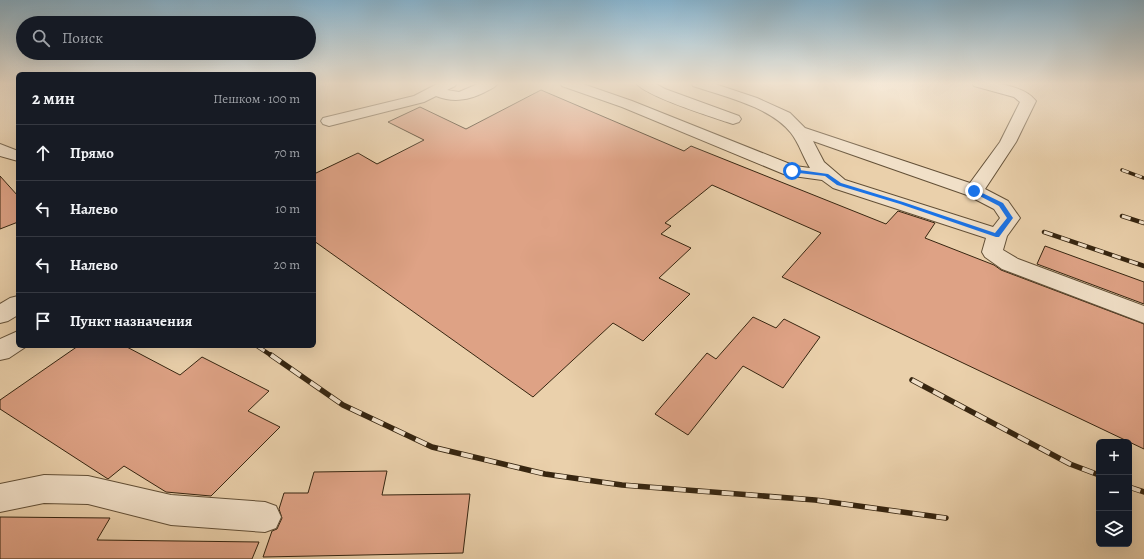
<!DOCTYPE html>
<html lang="ru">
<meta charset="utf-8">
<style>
body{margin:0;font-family:Alegreya,serif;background:#20242c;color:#f1f3f6}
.controls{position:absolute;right:12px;bottom:12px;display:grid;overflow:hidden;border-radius:6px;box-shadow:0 4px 16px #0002}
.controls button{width:36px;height:36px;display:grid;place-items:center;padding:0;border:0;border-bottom:1px solid #363941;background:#171b24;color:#f1f3f6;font:20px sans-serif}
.stop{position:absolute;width:12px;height:12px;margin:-9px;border:3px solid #1a73e8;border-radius:50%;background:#fff}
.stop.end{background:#1a73e8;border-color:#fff;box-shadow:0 1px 4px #0008}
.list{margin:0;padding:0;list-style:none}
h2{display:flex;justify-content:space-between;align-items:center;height:52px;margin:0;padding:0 16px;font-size:17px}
h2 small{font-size:13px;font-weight:400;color:#9ea1a6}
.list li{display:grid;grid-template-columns:26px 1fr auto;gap:12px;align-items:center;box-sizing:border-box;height:56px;padding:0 16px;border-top:1px solid #363941}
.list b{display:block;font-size:15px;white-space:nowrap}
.list em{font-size:13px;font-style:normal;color:#9ea1a6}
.icon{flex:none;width:22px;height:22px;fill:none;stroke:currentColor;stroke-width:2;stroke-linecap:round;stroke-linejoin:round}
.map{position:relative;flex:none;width:1144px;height:559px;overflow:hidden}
.search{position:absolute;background:#171b24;box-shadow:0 4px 16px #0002;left:16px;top:16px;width:300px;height:44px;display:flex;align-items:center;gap:10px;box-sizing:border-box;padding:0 14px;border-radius:22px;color:#9ea1a6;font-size:15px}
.panel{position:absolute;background:#171b24;box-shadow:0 4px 16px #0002;left:16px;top:72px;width:300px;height:276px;border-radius:6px}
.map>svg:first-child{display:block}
.building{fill:#dea285;stroke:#362510}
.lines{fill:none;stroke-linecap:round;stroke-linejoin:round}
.minor-casing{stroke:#635037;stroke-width:2}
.minor{fill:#f1e0c8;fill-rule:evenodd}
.rail-far2-casing{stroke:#362510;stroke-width:3.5}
.rail-far1-casing{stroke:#362510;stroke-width:4.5}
.rail-casing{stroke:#362510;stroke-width:5.5}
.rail-far2{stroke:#f1e0c8;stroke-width:2.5;stroke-dasharray:7;stroke-linecap:butt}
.rail-far1{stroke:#f1e0c8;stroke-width:3;stroke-dasharray:9;stroke-linecap:butt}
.rail{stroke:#f1e0c8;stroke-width:4;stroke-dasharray:12;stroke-linecap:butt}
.route{fill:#1a73e8}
</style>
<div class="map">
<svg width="1144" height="559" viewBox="0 0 1144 559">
<rect width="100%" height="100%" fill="#ead0ab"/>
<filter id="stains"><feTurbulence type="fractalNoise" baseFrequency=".005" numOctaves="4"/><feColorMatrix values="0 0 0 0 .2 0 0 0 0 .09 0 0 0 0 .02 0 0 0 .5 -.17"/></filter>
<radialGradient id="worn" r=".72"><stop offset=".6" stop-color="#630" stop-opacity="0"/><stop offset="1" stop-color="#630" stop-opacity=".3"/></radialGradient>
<g class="building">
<path d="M541,90l143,61 7,-5 195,78 12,-13 37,12 -10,15 69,27 7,5 143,54v125l-362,-172 39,-44 -109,-48 -47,38 6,3 -10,8 30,14 -32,30 31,16 -47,47 -30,-18 -80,74 -219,-156v-67l44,-21 19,11 47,-24 -36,-18 32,-15 46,22z"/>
<path d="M0,176l18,20v26l-18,7z"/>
<path d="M1045,246l99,36v22l-107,-40z"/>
<path d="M753,317l23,11 8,-9 36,18 -37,51 -40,-22 -55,69 -33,-21 52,-61 9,6z"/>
<path d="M78,346h47l55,29 22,-18 67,34 -21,20 32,16 -69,69 -45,-4 -42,-26 -16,13 -108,-70v-9z"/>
<path d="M387,471l-5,24 88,-1 -7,59 -200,4 9,-26 5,-2 5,-11 -3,-9 5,-16h24l6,-21z"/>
<path d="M0,517l110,1 -13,22 162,2 -7,17h-252z"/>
</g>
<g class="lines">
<g class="minor-casing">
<g id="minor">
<path d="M439,83h18l-2,3 -8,4 12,2 21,-9h18c-3,5 -8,6 -13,9 -16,8 -31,11 -49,4l-12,6 -95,24 -6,-2 -2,-3 2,-3 91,-22z"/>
<path d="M560,83h20l52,18 163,65 15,2c-7,-11 -11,-25 -19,-35 -20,-26 -68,-37 -98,-47l-2,-3h21l45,15 33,15 15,15 165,55 30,-41 20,-40 -6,-5 -40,-11 -2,-3c18,-2 52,2 64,18l-20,41 -31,47 23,12 12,17 -13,18 -4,14 15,9 126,47v17l-142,-54 -17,-12 -3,-5 4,-14 -153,-50 -11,-8 -36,-5 -164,-68 -60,-21zM813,141l154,54 27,14 6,9 -7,9 -148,-47 -21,-18z"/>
<path d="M636,83h18l11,6 74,27 2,3 -2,3 -6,2 -6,-2c-18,-6 -82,-26 -91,-39z"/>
<path d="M0,144l18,7v10l-18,-5z"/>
<path d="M18,296v19l-10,6 -8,2v-19l10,-6z"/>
<path d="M18,331v15h9l-18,12 -9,2v-21z"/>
<path d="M44,475l44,1 83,19 94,7 11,4 5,11 -5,11 -11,4 -94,-7 -83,-21 -44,-1 -44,9v-28z"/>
</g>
</g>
<use href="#minor" class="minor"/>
<g class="rail-far2-casing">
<path id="rail-far2" d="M1122,170l22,8"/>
</g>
<g class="rail-far1-casing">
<g id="rail-far1">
<path d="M1122,216l22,7"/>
<path d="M1044,232l100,34"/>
<path d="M257,346l15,10"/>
</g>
</g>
<g class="rail-casing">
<g id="rail">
<path d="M271,355l72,50 89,42 113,27 77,11 193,15 131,18"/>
<path d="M912,380l158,84 29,11"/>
<path d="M1129,487l15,5"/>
</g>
</g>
<use href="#rail-far2" class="rail-far2"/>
<use href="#rail-far1" class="rail-far1"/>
<use href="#rail" class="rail"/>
</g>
<linearGradient id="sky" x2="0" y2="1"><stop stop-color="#88b5d0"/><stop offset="0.52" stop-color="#f6ead9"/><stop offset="1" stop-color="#f6ead9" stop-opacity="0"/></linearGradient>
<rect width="1144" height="161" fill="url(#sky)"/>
<path class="route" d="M792,169l36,5 13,9 62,19 92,31 12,-15 -8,-12 -27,-14 -1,-1 3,-2 29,14 10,15 -14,19h-3l-96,-33 -63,-19 -12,-9 -35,-4 -1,-1z"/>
<rect width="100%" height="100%" filter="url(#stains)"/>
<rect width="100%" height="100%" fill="url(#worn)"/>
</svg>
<div class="controls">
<button>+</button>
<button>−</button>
<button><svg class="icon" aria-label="layers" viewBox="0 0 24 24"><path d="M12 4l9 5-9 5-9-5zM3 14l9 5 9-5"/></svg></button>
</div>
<div class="stop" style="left:792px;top:171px"></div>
<div class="stop end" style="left:974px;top:191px"></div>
<div class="search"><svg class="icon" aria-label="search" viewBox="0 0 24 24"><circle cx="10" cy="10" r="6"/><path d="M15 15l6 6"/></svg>Поиск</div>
<section class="panel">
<h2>2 мин<small>Пешком · 100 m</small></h2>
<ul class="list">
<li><svg class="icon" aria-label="ahead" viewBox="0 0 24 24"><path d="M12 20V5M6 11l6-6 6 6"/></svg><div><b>Прямо</b></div><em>70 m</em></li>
<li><svg class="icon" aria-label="left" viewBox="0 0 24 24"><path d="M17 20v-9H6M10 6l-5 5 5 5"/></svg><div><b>Налево</b></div><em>10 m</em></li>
<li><svg class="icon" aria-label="left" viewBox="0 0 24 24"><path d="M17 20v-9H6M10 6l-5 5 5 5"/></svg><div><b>Налево</b></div><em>20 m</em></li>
<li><svg class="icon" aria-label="arrive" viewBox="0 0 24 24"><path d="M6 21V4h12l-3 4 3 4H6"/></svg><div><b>Пункт назначения</b></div></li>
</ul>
</section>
</div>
